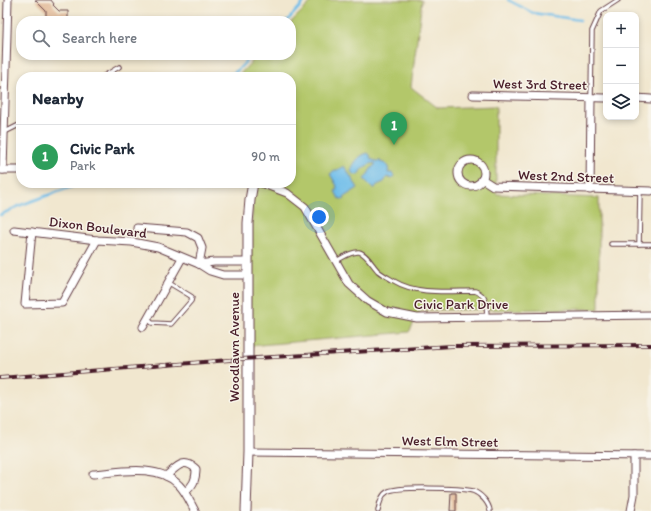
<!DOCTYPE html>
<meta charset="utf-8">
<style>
body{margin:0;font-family:Itim,sans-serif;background:#f2f2f3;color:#1f2937}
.controls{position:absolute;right:12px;top:12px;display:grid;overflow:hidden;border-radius:8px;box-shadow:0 2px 6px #0003}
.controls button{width:36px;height:36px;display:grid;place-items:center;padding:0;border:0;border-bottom:1px solid #e0e1e3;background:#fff;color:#1f2937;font:20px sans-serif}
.you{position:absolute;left:319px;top:217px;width:14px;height:14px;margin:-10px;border:3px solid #fff;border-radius:50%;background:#1a73e8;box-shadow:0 0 0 6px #1a73e833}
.badge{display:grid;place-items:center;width:26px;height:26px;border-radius:50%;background:#d1495b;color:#fff;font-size:13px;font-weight:700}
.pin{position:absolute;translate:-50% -33px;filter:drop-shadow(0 1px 2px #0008)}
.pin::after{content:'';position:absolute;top:21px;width:14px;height:12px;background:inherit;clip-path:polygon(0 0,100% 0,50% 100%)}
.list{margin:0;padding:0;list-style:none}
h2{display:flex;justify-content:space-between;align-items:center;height:52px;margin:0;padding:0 16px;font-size:17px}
h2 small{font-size:13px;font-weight:400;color:#747a83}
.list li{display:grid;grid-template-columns:26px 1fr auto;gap:12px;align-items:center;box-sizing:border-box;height:64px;padding:0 16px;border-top:1px solid #e0e1e3}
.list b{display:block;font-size:15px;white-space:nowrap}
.list p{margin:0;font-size:13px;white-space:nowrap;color:#747a83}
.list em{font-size:13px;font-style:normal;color:#747a83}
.icon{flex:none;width:22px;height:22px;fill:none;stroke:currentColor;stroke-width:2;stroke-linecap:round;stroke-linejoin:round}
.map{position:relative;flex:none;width:651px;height:511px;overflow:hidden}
.search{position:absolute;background:#fff;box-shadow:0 2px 6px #0003;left:16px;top:16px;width:280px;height:44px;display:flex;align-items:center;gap:10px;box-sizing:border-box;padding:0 14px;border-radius:16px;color:#747a83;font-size:15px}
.panel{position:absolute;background:#fff;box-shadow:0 2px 6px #0003;left:16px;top:72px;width:280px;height:116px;border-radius:16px}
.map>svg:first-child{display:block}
.green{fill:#b3c76a;stroke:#7e734a}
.water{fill:#6fbeea;stroke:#5c6e8a}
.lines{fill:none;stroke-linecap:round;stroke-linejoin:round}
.stream{stroke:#6fbeea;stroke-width:2.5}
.building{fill:#e2ba98}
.service-casing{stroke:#633d44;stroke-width:5.5}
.minor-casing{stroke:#633d44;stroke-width:9}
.tertiary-casing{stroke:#633d44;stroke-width:11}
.service{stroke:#fff;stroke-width:3.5}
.minor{stroke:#fff;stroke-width:7}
.tertiary{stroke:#fff;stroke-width:9}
.rail-casing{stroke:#4a1f2b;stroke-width:4}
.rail{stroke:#f7f3e8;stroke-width:2.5;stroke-dasharray:8;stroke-linecap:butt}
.labels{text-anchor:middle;stroke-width:3;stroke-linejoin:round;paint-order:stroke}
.street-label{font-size:14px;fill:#4a1f2b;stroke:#f7f3e8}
</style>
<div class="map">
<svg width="651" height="511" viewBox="0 0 651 511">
<rect width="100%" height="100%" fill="#f7f3e8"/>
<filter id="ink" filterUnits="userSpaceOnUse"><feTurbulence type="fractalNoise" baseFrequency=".025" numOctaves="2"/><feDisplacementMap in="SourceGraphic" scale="8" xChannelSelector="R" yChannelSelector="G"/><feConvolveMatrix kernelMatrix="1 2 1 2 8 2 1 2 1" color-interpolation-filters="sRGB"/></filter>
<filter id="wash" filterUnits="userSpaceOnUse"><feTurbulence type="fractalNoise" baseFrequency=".012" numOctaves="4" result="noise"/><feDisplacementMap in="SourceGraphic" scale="16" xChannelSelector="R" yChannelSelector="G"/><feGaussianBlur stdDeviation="0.9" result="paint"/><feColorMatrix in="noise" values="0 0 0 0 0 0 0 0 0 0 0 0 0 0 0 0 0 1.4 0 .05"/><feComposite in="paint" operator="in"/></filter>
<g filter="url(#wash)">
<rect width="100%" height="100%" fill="#f1e7cf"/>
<path class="green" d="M313,0h109l-11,87 27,21 58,-2v88l103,4v111l-178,1 -12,22 -161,14 5,-163h38v-106h-54l21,-22h33v-33z"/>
<g class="water">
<path d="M368,153l2,2 1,4 7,3 2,-2v2c6,1 10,5 8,11h4l2,3 -2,3 -5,-2 -3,5 -7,3 -3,4 -10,-10c5,-4 5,-10 11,-14v-2c-4,0 -9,3 -12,5 -5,4 -2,8 -10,6l-2,-3c3,-9 8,-16 17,-18z"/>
<path d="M344,166l14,22 -14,9 1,2 -3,1 -1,-2 -2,1 -4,-8 2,-1 -1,-2 1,-2 -7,-12z"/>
</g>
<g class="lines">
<g class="stream">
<path d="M508,0l25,13 47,7"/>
<path d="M287,21l19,-21"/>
<path d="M227,77l11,-7 14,-15"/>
<path d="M0,215l21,-10 58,-21"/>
</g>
</g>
<g id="blocks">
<g class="building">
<path d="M35,0h16l3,4 -1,1 6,6h9v8h-7v2h-15v-10z"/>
<path d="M451,493h5v18h-6z"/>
</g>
</g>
</g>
<g filter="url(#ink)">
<use href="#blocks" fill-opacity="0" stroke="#633d44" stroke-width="1"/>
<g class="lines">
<g class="service-casing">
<g id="service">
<path d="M102,77l17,-10"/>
<path d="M591,98l1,-67 9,-20 17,-11"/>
<path d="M5,132l16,-8"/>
<path d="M640,191l-1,53h12"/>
<path d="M611,244h28"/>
<path d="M336,261c6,-3 15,-10 23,-9 7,1 14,14 19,19 5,4 11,7 16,10 23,14 55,10 81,10 13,5 11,14 12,26"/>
<path d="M148,319l4,4 19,1 20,-23 1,-4 -3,-2 -20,-12"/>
<path d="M378,511c1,-6 3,-16 9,-19 9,-6 74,-4 86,-1 8,3 16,12 17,20"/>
</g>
</g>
<g class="minor-casing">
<g id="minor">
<path d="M473,95l133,3"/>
<path d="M636,98l15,1"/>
<circle cx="471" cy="173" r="13"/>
<path d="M0,170h21"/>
<path d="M3,170l5,-170"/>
<path d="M482,179l11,7 158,5"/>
<path d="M261,183l26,10 18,14 44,77 19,17 19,11 30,6 234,-3"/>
<path d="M590,190l1,-92"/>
<path d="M137,228l50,4 11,6 4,10 -3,16"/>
<path d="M14,230l83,10 35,2 26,5 41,17 11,7 13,4h25"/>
<path d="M32,232l-7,72 37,-1 35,-63"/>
<path d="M199,264l15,-2h34"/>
<path d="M143,327l39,-69"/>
<path d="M248,452l403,4"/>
<path d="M93,474c26,-2 65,-11 86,11 7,7 11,17 16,26"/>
<path d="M166,476c11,-9 17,-19 30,-7 0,11 -3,17 -11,23"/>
<path d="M631,511l3,-16v-39"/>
</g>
</g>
<g class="tertiary-casing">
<path id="tertiary" d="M246,511l2,-59v-229l2,-23 3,-17"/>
</g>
<use href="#service" class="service"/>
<use href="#minor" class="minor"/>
<use href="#tertiary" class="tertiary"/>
<g class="rail-casing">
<path id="rail" d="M0,378l242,-19 210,-13 199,-1"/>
</g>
<use href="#rail" class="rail"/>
</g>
</g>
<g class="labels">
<g class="street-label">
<text transform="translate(540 84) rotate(1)" y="5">West 3rd Street</text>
<text transform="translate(566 176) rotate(2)" y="5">West 2nd Street</text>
<text transform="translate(98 227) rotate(7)" y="5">Dixon Boulevard</text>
<text x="461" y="309">Civic Park Drive</text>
<text transform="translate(234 347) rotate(-90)" y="5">Woodlawn Avenue</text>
<text transform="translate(450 441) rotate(1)" y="5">West Elm Street</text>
</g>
</g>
</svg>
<div class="controls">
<button>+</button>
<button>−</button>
<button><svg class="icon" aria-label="layers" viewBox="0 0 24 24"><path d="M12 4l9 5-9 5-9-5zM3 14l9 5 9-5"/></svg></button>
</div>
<div class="you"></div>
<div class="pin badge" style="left:394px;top:145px;background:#2e9e5b">1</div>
<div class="search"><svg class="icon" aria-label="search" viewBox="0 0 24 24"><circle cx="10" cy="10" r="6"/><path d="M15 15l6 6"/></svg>Search here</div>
<section class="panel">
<h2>Nearby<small></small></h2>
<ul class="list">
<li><span class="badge" style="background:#2e9e5b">1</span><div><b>Civic Park</b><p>Park</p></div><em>90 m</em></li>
</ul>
</section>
</div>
